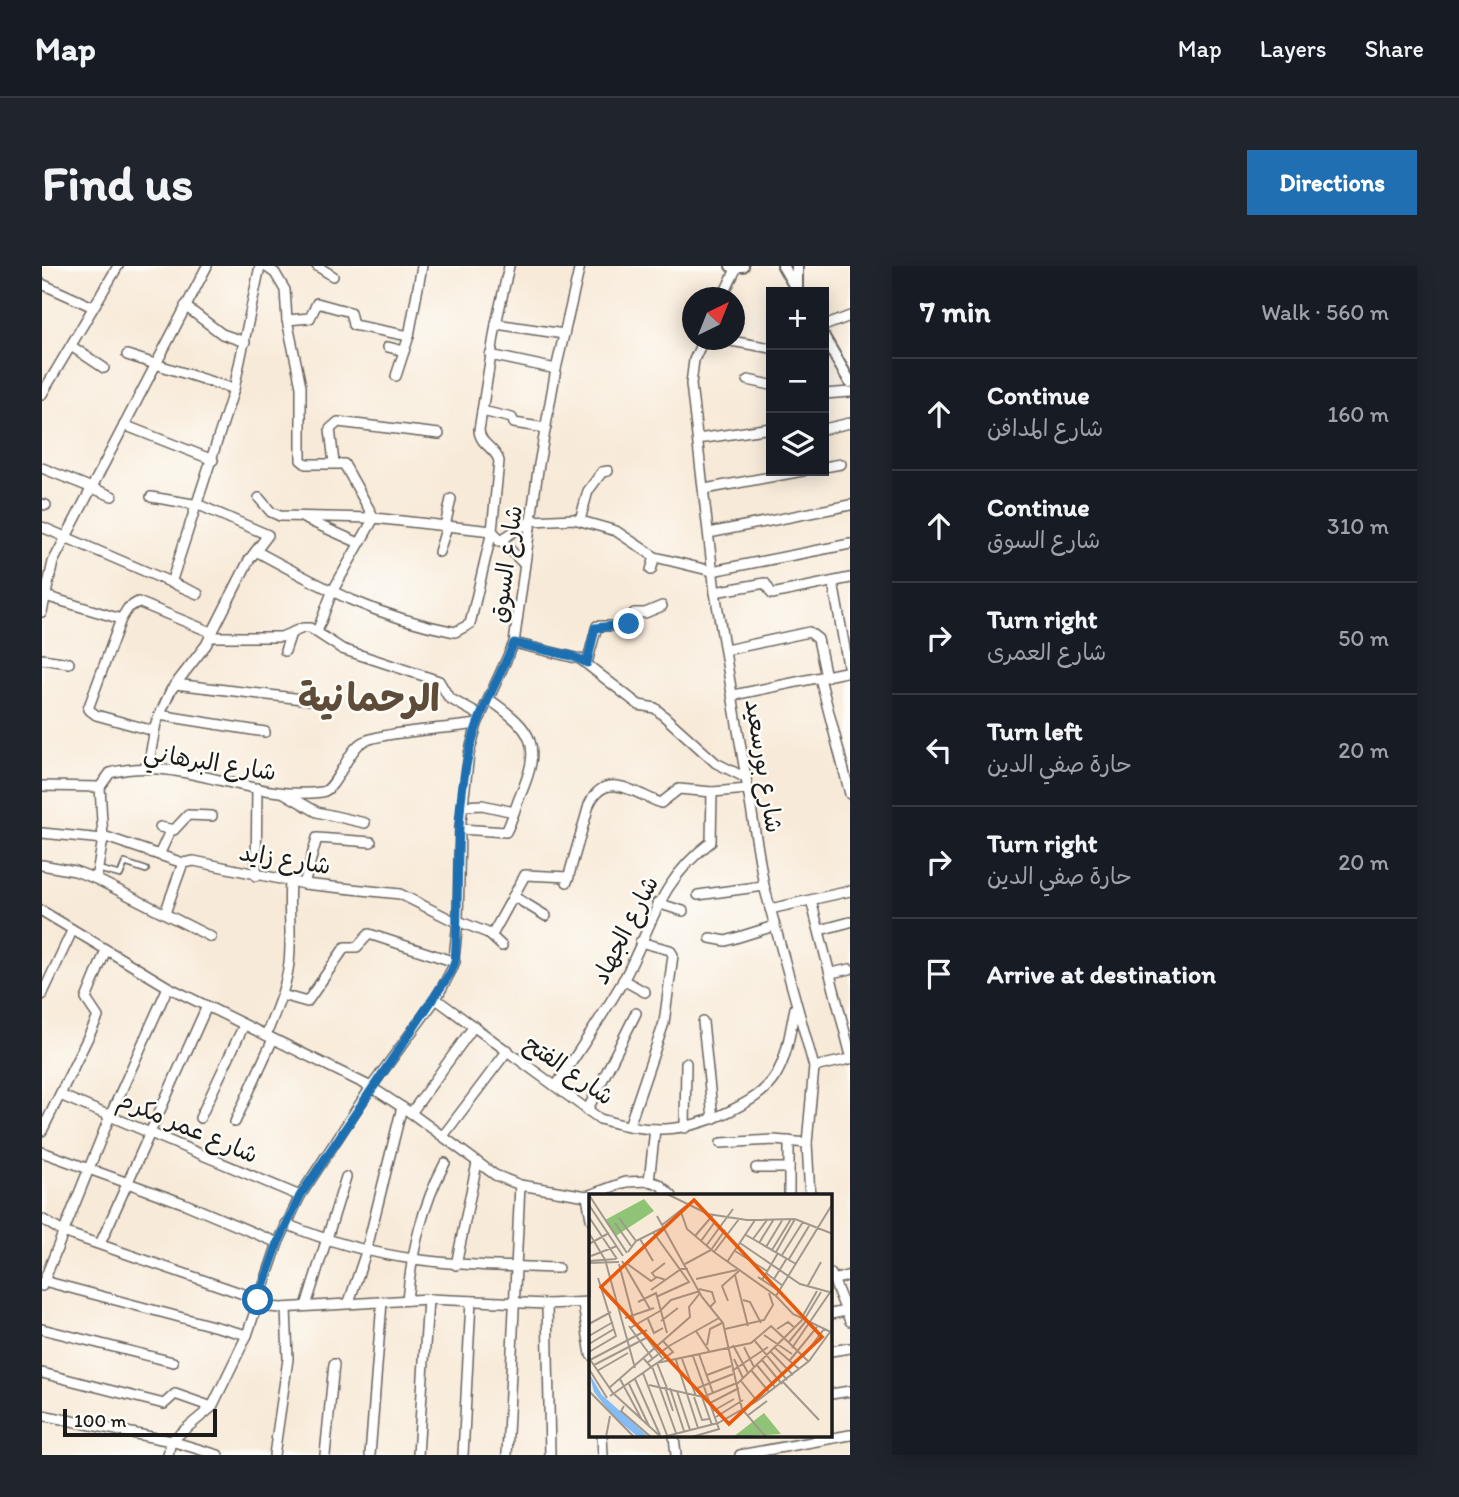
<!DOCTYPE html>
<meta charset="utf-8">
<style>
body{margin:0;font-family:Itim,"Playpen Sans Arabic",sans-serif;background:#20242c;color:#f1f3f6}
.controls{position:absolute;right:21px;top:21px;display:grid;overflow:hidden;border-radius:0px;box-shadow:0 4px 18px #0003}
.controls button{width:63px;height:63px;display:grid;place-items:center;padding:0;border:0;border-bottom:2px solid #363941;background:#171b24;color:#f1f3f6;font:35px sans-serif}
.compass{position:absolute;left:640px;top:21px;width:63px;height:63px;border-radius:50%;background:#171b24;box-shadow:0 4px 18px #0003;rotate:43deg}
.scale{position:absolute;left:21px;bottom:18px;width:154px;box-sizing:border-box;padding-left:7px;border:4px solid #1c1c1c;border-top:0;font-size:19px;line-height:24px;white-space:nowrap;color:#1c1c1c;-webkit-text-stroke:5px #fdfcf7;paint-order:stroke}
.stop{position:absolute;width:21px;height:21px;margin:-16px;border:5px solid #1f6fb2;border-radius:50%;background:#fff}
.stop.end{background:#1f6fb2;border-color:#fff;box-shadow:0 2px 7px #0008}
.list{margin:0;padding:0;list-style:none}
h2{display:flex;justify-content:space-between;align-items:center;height:91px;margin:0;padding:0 28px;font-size:30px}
h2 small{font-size:23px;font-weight:400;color:#9ea1a6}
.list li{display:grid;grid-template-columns:46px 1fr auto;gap:21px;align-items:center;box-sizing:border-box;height:112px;padding:0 28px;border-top:2px solid #363941}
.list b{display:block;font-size:26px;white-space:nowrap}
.list p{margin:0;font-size:23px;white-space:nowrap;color:#9ea1a6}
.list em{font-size:23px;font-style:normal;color:#9ea1a6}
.icon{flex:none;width:38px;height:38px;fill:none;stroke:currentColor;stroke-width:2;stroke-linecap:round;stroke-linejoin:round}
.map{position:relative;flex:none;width:808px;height:1189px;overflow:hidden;border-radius:0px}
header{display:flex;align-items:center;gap:42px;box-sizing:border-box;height:98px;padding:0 35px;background:#171b24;border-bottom:2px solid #363941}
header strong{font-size:33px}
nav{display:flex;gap:38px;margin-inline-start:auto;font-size:24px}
.intro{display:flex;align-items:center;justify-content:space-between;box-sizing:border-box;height:168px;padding:0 42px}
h1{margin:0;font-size:49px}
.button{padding:18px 32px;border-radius:0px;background:#1f6fb2;color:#fff;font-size:24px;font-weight:700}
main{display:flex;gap:42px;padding:0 42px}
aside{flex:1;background:#171b24;border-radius:0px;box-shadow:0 4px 18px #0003}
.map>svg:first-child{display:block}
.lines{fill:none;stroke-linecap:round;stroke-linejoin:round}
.service-casing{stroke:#69645e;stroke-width:8}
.minor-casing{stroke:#69645e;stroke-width:12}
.tertiary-casing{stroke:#69645e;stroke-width:14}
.service{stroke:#fff;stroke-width:4.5}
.minor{stroke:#fff;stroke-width:9}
.tertiary{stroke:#fff;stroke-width:10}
.route{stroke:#1f6fb2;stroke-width:9}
.labels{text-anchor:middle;stroke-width:5;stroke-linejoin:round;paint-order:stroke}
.street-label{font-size:24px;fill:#1c1c1c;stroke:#fdfcf7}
.town-label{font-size:38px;font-weight:bold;fill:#5f4c38;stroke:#fdfcf7}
.inset-road{fill:none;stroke:#a0988d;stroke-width:2}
.view{fill:#e8590c;fill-opacity:0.15;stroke:#e8590c;stroke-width:3.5}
.inset-edge{fill:none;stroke:#1c1c1c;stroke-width:3.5}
</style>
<header>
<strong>Map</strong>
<nav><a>Map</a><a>Layers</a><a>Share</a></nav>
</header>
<div class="intro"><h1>Find us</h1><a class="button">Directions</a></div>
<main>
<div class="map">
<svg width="808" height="1189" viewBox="0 0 808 1189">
<rect width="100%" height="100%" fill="#fdfcf7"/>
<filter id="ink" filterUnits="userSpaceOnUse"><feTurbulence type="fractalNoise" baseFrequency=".0143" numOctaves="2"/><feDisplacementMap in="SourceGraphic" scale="14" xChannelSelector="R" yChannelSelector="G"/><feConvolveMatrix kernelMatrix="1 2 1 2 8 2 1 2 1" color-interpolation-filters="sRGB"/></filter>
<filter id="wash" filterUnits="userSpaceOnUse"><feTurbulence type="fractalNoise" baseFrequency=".00686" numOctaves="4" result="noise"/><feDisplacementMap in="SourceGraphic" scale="28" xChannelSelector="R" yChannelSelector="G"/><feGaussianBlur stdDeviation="1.57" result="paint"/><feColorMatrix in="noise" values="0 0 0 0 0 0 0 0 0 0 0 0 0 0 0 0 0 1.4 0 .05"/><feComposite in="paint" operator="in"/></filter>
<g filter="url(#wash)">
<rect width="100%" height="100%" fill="#f8ead8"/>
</g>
<g filter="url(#ink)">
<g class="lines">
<g class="service-casing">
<path id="service" d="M56,603l22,6 5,-12 21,7"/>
</g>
<g class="minor-casing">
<g id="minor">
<path d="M223,0l10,7 10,17 2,30 14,66v74l5,4h38l30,54"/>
<path d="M275,0l16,10"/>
<path d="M0,18l51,23"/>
<path d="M680,32l15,-31"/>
<path d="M143,40l37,28 23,8"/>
<path d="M245,54l23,-2 7,-15 33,9 3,13 56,11"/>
<path d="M454,58l68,10"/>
<path d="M782,60l26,-10"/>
<path d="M661,74l-9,20 -3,24 24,208 49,294 50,181 -7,76 3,53"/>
<path d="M683,74l46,8"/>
<path d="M29,80l33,22"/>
<path d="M346,81l16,4"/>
<path d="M85,89l107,34"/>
<path d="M448,89l66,14"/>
<path d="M354,110l13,-40 13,-70"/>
<path d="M706,114l23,5"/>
<path d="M0,128l76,-128"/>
<path d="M782,128l26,-2"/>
<path d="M440,145l30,7 2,5 32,5"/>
<path d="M82,159l89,35"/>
<path d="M782,163l26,-6"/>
<path d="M656,173l73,-11"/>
<path d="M292,197l-4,-34 8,-7 101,12"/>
<path d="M782,201l17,-3"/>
<path d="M0,202l70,28"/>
<path d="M663,223l98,-18"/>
<path d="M217,232l12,14 9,4 94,2 118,13 32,33"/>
<path d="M0,238l4,1"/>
<path d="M261,252l56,25"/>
<path d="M538,254l8,-29 14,-19 6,-1"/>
<path d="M403,260l6,-27"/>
<path d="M0,261l156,67"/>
<path d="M667,267l141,-28"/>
<path d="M457,275l32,-20 43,-2 42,12 39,26 57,14 138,-27"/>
<path d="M214,285c71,39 118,65 199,81l15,-8 22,-93 7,-70c-3,-13 -19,-16 -20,-31l17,-106 13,-58"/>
<path d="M397,286l8,-26"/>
<path d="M609,304l4,-13"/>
<path d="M791,316l16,89"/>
<path d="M129,317l63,-194 26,-123"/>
<path d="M673,326l50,-9 7,11 78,-16"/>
<path d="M0,329l79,24 7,-11 10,-6 75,31"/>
<path d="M0,346l11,-50 154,-296"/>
<path d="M79,353l-33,90 8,6 58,16"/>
<path d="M275,366l15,-40 42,-74"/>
<path d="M169,371h70l22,-9h7l32,21 97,32 10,17 32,18"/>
<path d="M472,377l66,16 59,46 16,3 61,55 30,15"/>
<path d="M684,384l83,-18 9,7 8,38"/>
<path d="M243,385l6,-18"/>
<path d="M0,393l27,4"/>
<path d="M545,397l10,-37h28l9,-13h11l17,-7"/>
<path d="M778,412l30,116"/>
<path d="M133,418l136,16"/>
<path d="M692,429l116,-24"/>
<path d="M117,449l106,17"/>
<path d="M106,501l8,-44 15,-33 35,-45 43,-85 19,-25 -69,-30 -48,-8"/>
<path d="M0,520l58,1"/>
<path d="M58,521l10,-14c70,-19 140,29 212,19 14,-2 25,-40 39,-49 17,-11 93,-15 116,-19"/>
<path d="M242,527l33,19 48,11"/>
<path d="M421,540l19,-1 32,7"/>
<path d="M118,561l14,3 14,-15 24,1"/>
<path d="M418,563l46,3c6,-11 9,-24 14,-36 22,-51 14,-65 -30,-96"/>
<path d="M0,567l61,6"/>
<path d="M61,570l80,27 11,-2 110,23 96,10 58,29"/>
<path d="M117,589l12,-26"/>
<path d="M0,599l33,6 21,8 7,-40 -3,-52"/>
<path d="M214,610l1,-88"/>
<path d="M54,613l115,58"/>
<path d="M525,616l22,-77c16,-36 45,-12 72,-2l18,-14 33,3 36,-3"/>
<path d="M262,618l13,-46 54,4"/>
<path d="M656,629l66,-9"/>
<path d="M471,630l33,20"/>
<path d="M769,634l39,152"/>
<path d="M615,637l26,8"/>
<path d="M728,643l80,-18"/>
<path d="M0,645l126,76 203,100 40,26 84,62 25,10 67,11 39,-14 23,-1 10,3 13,12"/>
<path d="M123,647l18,-50"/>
<path d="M416,655l30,12 14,13"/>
<path d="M778,664l30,-8"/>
<path d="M450,669l33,-60 44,2"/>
<path d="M668,672l16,3 48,-15"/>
<path d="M789,707l19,-4"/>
<path d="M581,714l22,12"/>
<path d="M0,729l30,-64"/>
<path d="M240,729l25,7 38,-55h12l12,-13 86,28"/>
<path d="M394,733l164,120c49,15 84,14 130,-8 18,-9 35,-18 46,-36 12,-20 14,-45 19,-67"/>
<path d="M661,756l10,97"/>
<path d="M224,769c9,-23 20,-46 23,-72 3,-25 -1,-54 1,-81"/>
<path d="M772,801l36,-8"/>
<path d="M514,820c22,-34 46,-69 67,-105 30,-55 34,-98 88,-139l1,-50"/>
<path d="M18,829l240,101"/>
<path d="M545,845l49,-98"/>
<path d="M369,847l63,-87"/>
<path d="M158,852l44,-93"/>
<path d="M193,856l38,-83"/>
<path d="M587,860l35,-103 9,-68 -3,-5 -30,-8"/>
<path d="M643,862l1,-65"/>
<path d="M0,865l56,-114 -12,-18 20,-49"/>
<path d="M401,870l65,-86"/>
<path d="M747,875v55"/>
<path d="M679,877l53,-3 33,3"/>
<path d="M0,886l141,51 95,40"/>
<path d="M714,902h33"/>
<path d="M607,915l6,-52"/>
<path d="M545,930l4,23"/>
<path d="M0,953l21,13 195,67"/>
<path d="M244,958c96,40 170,41 272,44"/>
<path d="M58,978l107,-238"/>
<path d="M414,999l21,-102"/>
<path d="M789,1008l19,47"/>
<path d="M791,1014l17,-5"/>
<path d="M2,1015l203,54"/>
<path d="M0,1020l68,-170 58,-129"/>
<path d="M365,1034c5,-49 15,-94 38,-137"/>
<path d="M307,1036l17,-50 36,-145"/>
<path d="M505,1038l3,151"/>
<path d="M541,1038l8,51"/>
<path d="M214,1040l25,2 147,-9 119,5 44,-2"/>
<path d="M264,1040l40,-129"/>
<path d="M789,1048l15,-3"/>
<path d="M0,1063l131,33"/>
<path d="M789,1085l19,-3"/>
<path d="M0,1107l122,31 11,-10 37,13"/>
<path d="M789,1128l19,-3"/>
<path d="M0,1149l129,26 47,14"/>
<path d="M560,1170l1,19"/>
<path d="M632,1170l2,19"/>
<path d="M126,1189l3,-14 41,-34 35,-72 31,-92 22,-47 71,-109 65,-88 17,-32 5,-46 2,-92 9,-75 8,-30 37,-81 24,-173 18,-101 24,-103"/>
<path d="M232,1189l14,-96 -2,-51"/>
<path d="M283,1189l9,-91"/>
<path d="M328,1189l12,-153"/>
<path d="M376,1189l10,-156"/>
<path d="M421,1189l8,-154"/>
<path d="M465,1189l13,-270"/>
<path d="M698,1189l110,-20"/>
</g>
</g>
<g class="tertiary-casing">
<g id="tertiary">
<path d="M689,0h12"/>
<path d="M741,0l15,26"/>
<path d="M755,23v-23"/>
<path d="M782,71l26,45"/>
</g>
</g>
<use href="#service" class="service"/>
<use href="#minor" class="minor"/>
<use href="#tertiary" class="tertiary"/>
</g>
</g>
<g class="lines" filter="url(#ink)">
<path class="route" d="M216,1034l20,-57 22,-47 151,-224 4,-10c5,-69 -2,-143 14,-210 9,-38 30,-74 45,-109l58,13 15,7 8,-35 34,-4"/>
</g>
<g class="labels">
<g class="street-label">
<text transform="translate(464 298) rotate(-82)" y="8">شارع السوق</text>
<text transform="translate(168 496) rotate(9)" y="8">شارع البرهاني</text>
<text transform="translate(722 500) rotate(81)" y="8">شارع بورسعيد</text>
<text transform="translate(243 593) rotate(9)" y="8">شارع زايد</text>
<text transform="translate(583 664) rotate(-63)" y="8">شارع الجهاد</text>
<text transform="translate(527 804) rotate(35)" y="8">شارع الفتح</text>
<text transform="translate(146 861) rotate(23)" y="8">شارع عمر مكرم</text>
</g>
<g class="town-label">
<text x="327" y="445">الرحمانية</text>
</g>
</g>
<g transform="translate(547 928)">
<rect width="243" height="243" fill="#f8ead8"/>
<path d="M55,5l10,12 -38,25 -11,-16zM175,219l17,21 -48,3z" fill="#8fc476"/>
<path d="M0,179l13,22 47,42h-11l-26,-22 -18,-23z" fill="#83bbf4"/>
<path class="inset-road" d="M78,0l41,20 39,6 48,-1 38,15M0,1l38,58M0,11l34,51M92,18l6,17 27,23 62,44 17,18 40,19M68,22l45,81 21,26 19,86 24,28M0,23l28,42M30,24l17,23M26,29l16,23M73,31l24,-19M64,38l36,50 -33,15M0,39l18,30M157,41l50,29M106,42l18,-21M51,45l13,22M164,45l14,-19M112,47l13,-18M151,49l60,41 33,9M170,49l15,-24M0,50l20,-11M117,52l27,-37M177,53l17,-28M183,56l19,-31M146,57l32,20M39,58l8,-11 26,-13M125,58l25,-33M187,58l19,-33M193,61l21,-33M2,62l26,-10M200,65l20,-33M0,67l27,-2M33,67l28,48M138,68l28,-42M0,69l1,34M0,69l30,-1M17,69l29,105M37,69l25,18 6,-4 9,3M30,70l15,57 28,37M96,70l26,-14 14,-20M177,79l17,13M146,81l13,51M169,83l21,14M67,84l-4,-5 13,-10M107,85l41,-9M185,85l13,-21M173,86l16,-27M218,93l14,-25M110,95l13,3 3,10 -5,5M62,96l30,-21h7M187,102l57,-93M154,106l7,2 11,21M139,107l-6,-15 17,-15M49,108l18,-9 11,40M71,117l11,-11 29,-9M36,124l29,-10M59,125l6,14 9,-5M212,125l16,-28M215,126l17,-28M72,127l17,-13M0,130l22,-12M40,132l24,33M41,134l30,-17M136,135l39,-9 9,-15 -4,-12M188,135l11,-7 7,6M107,137l13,20M175,141l28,19M0,142l24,-14M74,147l10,11 -16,11 10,25M166,147l32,39M199,149l18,-22M0,150l25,-15M118,151l3,-16 12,-6M144,151l15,28M80,152l50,-28M155,153l10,20M186,154l24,21M203,154l41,-60M0,158l27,-16 -18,-58M182,158l22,23M110,160l14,39M214,163l21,-28M0,164l24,35 48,44M55,165l9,10 23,64M93,165l14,37M145,165l9,19M1,166l57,-30M87,166l22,68M173,166l20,24M201,166l27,-33M58,169l22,-17M167,170l19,23M5,171l52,-27M0,175l18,29M162,176l18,22M8,177l31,-18M143,177l36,-24M54,179l24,62M118,181l24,-9M31,185l22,41M46,185l25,56M152,187l16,20M194,188l36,38M40,190l20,42M148,190l47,-46 24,23M60,191l54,12 34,-14M76,193l8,24M20,194l81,-71 -1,-10 11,-14M81,194l14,43M106,195l38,-15M0,197l45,46M88,197l13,39M21,202l47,-33 94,-20 20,-17 13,12 19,-19M105,203l8,23 7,-1M113,203l10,28M121,209l29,-15M35,212l-3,5 30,26M124,217l21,-12M158,222l20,-15M127,223l27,-17M17,243l4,-21M74,243l55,-14 39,-22 52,-40 21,-29M103,243l27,-8 -26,-73"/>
<path class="view" d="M105,6l128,137 -93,87 -128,-137z"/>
<rect width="243" height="243" class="inset-edge"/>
</g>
</svg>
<div class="controls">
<button>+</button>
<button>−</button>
<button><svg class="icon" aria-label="layers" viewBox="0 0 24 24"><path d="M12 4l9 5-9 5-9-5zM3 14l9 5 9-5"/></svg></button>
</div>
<svg class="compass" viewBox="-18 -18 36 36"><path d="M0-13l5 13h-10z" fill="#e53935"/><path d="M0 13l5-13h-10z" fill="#9ea1a6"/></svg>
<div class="scale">100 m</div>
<div class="stop" style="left:216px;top:1034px"></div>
<div class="stop end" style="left:587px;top:358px"></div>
</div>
<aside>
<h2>7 min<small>Walk · 560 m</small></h2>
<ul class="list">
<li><svg class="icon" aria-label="ahead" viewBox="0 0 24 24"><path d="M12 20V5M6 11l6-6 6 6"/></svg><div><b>Continue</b><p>شارع المدافن</p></div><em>160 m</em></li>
<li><svg class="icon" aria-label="ahead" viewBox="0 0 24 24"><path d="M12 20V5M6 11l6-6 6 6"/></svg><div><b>Continue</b><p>شارع السوق</p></div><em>310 m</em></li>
<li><svg class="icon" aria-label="right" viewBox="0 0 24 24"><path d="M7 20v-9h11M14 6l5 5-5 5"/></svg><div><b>Turn right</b><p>شارع العمرى</p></div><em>50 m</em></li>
<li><svg class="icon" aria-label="left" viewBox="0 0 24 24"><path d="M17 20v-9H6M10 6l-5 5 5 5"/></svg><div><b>Turn left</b><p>حارة صفي الدين</p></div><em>20 m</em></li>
<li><svg class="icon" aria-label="right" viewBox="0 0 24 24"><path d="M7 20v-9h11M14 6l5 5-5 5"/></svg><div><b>Turn right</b><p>حارة صفي الدين</p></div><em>20 m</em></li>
<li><svg class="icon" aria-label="arrive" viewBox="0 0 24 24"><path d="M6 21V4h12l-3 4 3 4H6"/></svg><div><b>Arrive at destination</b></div></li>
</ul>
</aside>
</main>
